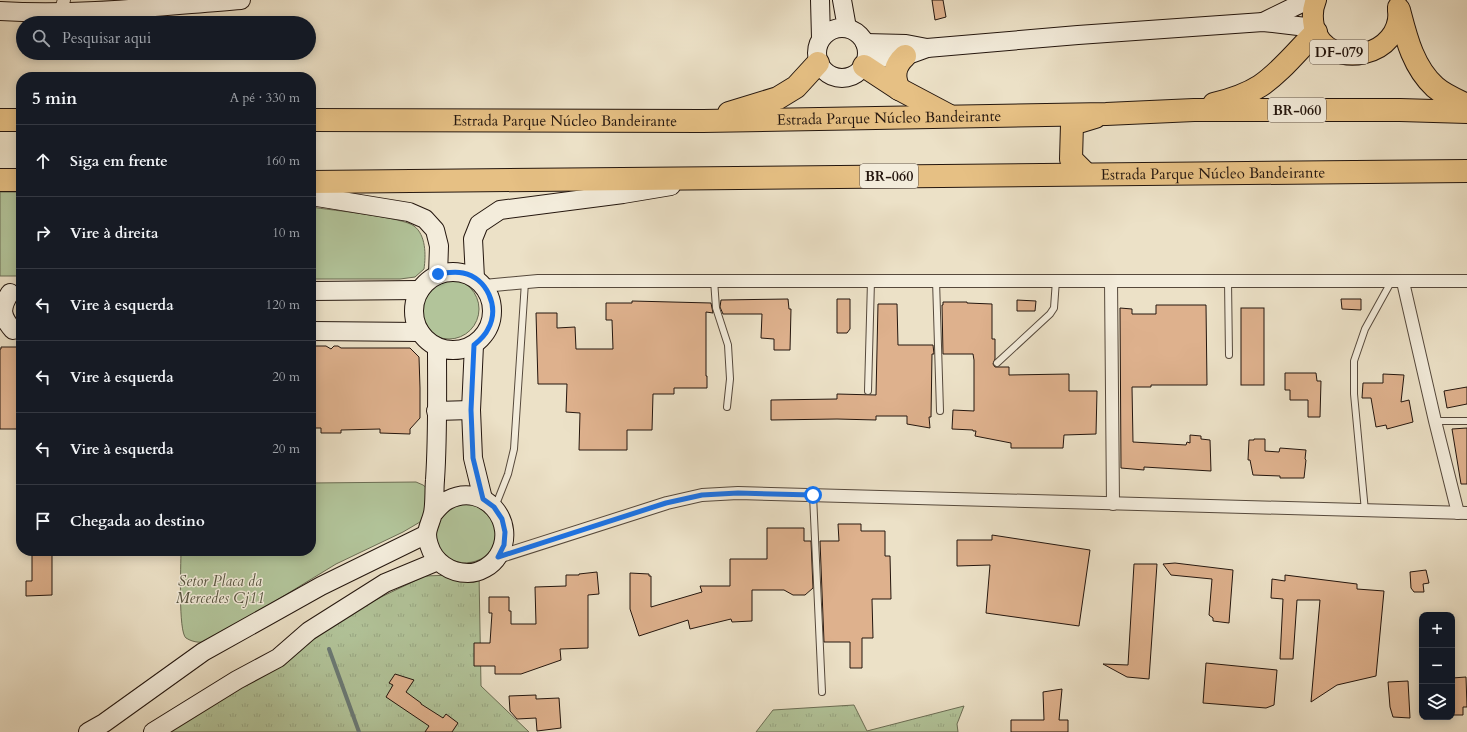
<!DOCTYPE html>
<html lang="pt">
<meta charset="utf-8">
<style>
body{margin:0;font-family:Cardo,serif;background:#20242c;color:#f1f3f6}
.controls{position:absolute;right:12px;bottom:12px;display:grid;overflow:hidden;border-radius:8px;box-shadow:0 2px 10px #0003}
.controls button{width:36px;height:36px;display:grid;place-items:center;padding:0;border:0;border-bottom:1px solid #363941;background:#171b24;color:#f1f3f6;font:20px sans-serif}
.stop{position:absolute;width:12px;height:12px;margin:-9px;border:3px solid #1a73e8;border-radius:50%;background:#fff}
.stop.end{background:#1a73e8;border-color:#fff;box-shadow:0 1px 4px #0008}
.list{margin:0;padding:0;list-style:none}
h2{display:flex;justify-content:space-between;align-items:center;height:52px;margin:0;padding:0 16px;font-size:17px}
h2 small{font-size:13px;font-weight:400;color:#9ea1a6}
.list li{display:grid;grid-template-columns:26px 1fr auto;gap:12px;align-items:center;box-sizing:border-box;height:72px;padding:0 16px;border-top:1px solid #363941}
.list b{display:block;font-size:15px;white-space:nowrap}
.list em{font-size:13px;font-style:normal;color:#9ea1a6}
.icon{flex:none;width:22px;height:22px;fill:none;stroke:currentColor;stroke-width:2;stroke-linecap:round;stroke-linejoin:round}
.map{position:relative;flex:none;width:1467px;height:732px;overflow:hidden}
.search{position:absolute;background:#171b24;box-shadow:0 2px 10px #0003;left:16px;top:16px;width:300px;height:44px;display:flex;align-items:center;gap:10px;box-sizing:border-box;padding:0 14px;border-radius:22px;color:#9ea1a6;font-size:15px}
.panel{position:absolute;background:#171b24;box-shadow:0 2px 10px #0003;left:16px;top:72px;width:300px;height:484px;border-radius:16px}
.map>svg:first-child{display:block}
.grass{fill:url(#grass-tufts);stroke:#6b6d54}
.park{fill:#b2c49a;stroke:#6b6d54}
.lines{fill:none;stroke-linecap:round;stroke-linejoin:round}
.stream{stroke:#6b7a76;stroke-width:4}
.building{fill:#deb18d;stroke:#24160e}
.lane-casing{stroke:#56493c;stroke-width:8}
.street-casing{stroke:#56493c;stroke-width:14}
.secondary-casing{stroke:#24160e;stroke-width:20}
.primary-casing{stroke:#24160e;stroke-width:22}
.highway-casing{stroke:#24160e;stroke-width:24}
.lane{stroke:#f3ecdb;stroke-width:6}
.street{stroke:#f3ecdb;stroke-width:12}
.secondary{stroke:#f3ecdb;stroke-width:18}
.primary{stroke:#e6c084;stroke-width:20}
.highway{stroke:#e6c084;stroke-width:22}
.route{stroke:#1a73e8;stroke-width:5}
.labels{text-anchor:middle;stroke-width:3;stroke-linejoin:round;paint-order:stroke}
.shield{fill:#f3ecdb;stroke:#62564c;stroke-width:1}
.shield-label{font-size:14px;font-weight:bold;fill:#24160e}
.street-label{font-size:15px;fill:#24160e;stroke:#f3ecdb}
.park-label{font-size:15px;font-style:italic;fill:#56533f;stroke:#f3ecdb}
</style>
<div class="map">
<svg width="1467" height="732" viewBox="0 0 1467 732">
<defs>
<pattern id="grass-tufts" width="24" height="20" patternUnits="userSpaceOnUse"><rect width="24" height="20" fill="#b2c49a"/><path d="M3 7l-1-3M5 7V3M7 7l1-3M15 17l-1-3M17 17v-4M19 17l1-3" fill="none" stroke="#99a884"/></pattern>
</defs>
<rect width="100%" height="100%" fill="#ece1c7"/>
<filter id="stains"><feTurbulence type="fractalNoise" baseFrequency=".005" numOctaves="4"/><feColorMatrix values="0 0 0 0 .2 0 0 0 0 .09 0 0 0 0 .02 0 0 0 .5 -.17"/></filter>
<radialGradient id="worn" r=".72"><stop offset=".6" stop-color="#630" stop-opacity="0"/><stop offset="1" stop-color="#630" stop-opacity=".3"/></radialGradient>
<g class="grass">
<path d="M479,574l2,112 48,46h-361l122,-75 54,-40 37,-20 44,-21z"/>
<path d="M854,705l13,26 97,-25 -7,18 1,8h-202l17,-22z"/>
</g>
<g class="park">
<rect x="0" y="192" width="21" height="84"/>
<path d="M311,207c18,3 92,10 103,19 12,9 12,29 10,43l-9,8 -15,2h-89z"/>
<circle cx="449" cy="309" r="30"/>
<path d="M416,482l7,3 5,4 -2,25 -6,8 -17,10 -67,32 -126,77c-8,2 -16,2 -24,-3 -8,-6 -5,-74 -5,-87h130v-68z"/>
<path d="M455,503c6,0 12,-1 18,0 5,0 15,8 18,12 1,2 2,6 3,8 1,4 3,9 2,12 -1,31 -46,38 -58,11 -3,-5 -3,-15 -3,-21z"/>
</g>
<g class="lines">
<path class="stream" d="M329,649l30,83"/>
</g>
<g class="building">
<path d="M932,0h11l3,17 -11,3z"/>
<path d="M788,299l1,10h2l-1,41h-16v-11l-13,-1 1,-24h-39l-3,-7 1,-7z"/>
<path d="M837,299h13v30l-3,4h-10z"/>
<path d="M1341,299h20v11l-19,-1z"/>
<path d="M1017,300l19,1 -1,10h-18z"/>
<path d="M632,301l79,2 2,10 -7,-1v64h1v12h-33v6h-21l-1,36h-25v20h-48l1,-37 -14,-1 1,-28h-29l-2,-71h21v15l18,-1 1,22h37l-1,-29h-6v-17h26z"/>
<path d="M943,302h24v1l25,1v35h3v20l-2,5 2,3h14v8l60,-1v17h28l-1,43 -32,1 -1,13h-52v-5l-36,-7 1,-5h-3v-1l-21,-1 1,-19 21,1v-51l-1,-6h-30l-1,-49h1z"/>
<path d="M878,304h19l1,41h35l1,9h-2l-1,63h-2l1,11 -23,-4v-8h-31v4l-39,-1 -66,1v-20l66,-1v-5l39,1z"/>
<path d="M1156,305h50l1,80h-56v2h-19l1,55 53,3 1,-3 3,1v-8l11,1v3l9,1 1,31 -67,-4v3l-23,-2 -1,-160 12,1v5h24z"/>
<rect x="1241" y="308" width="23" height="77"/>
<path d="M311,346h15l5,3 3,-3h4l3,2h69l9,9 1,31v30l-10,11v5l-30,-1v-4l-39,1v3h-20v-5h-10z"/>
<path d="M1,347h20v82h-21v-80h1z"/>
<path d="M1285,373h31l1,8h4l-1,36h-12v-17h-18v-10h-5z"/>
<path d="M1383,374l21,1 -3,27 8,-2 4,22 -26,7 -1,-4 -10,2 -5,-29h-9l1,-15h20z"/>
<path d="M1467,387v17l-20,4 -3,-17z"/>
<path d="M1467,428v56h-6l-9,-55z"/>
<path d="M1254,439h11v12l14,1 1,-4 26,2 -1,9 1,1 -2,18h-24v-2l-27,-1 -3,-15h-2l1,-20h5z"/>
<path d="M838,524h23v7h24v25h5l1,43h-19l1,39h-11v30h-12v-26h-26l-4,-101h19z"/>
<path d="M767,528h37v13h7l2,47 -8,7h-12l-9,-5h-32v31l-20,1 -1,-3 -41,10 -2,-9 -49,16 -9,-27v-36l19,1v2h2v31l51,-15 -2,-6h30v-27h37z"/>
<path d="M992,535l98,15 -11,76 -93,-13 4,-48 -33,1v-26h35z"/>
<path d="M32,551h20v44l-26,1v-15h6z"/>
<path d="M1175,563l58,7 -4,53 -16,-2v-3l-4,-3 3,-36 -41,-4 -8,-11z"/>
<path d="M1134,564h23l-8,115 -22,-2 -24,-13 25,1z"/>
<path d="M1426,570l3,13 -6,1 1,8h-10l-3,-4 -1,-16z"/>
<path d="M597,572l2,22 -11,1v53l-28,1 1,11 -40,14h-26v-8h-21v-23h16l2,-30h-3v-16h20v14h2v13h25l-1,-37 31,-1v-11h13v-1z"/>
<path d="M1285,575l72,9v5l27,2 -8,85 -39,9 -26,17 9,-102h-23l-4,59h-13l3,-60 -12,-1 1,-19 13,2z"/>
<path d="M1206,663l71,7 -3,35 -8,3 -63,-5z"/>
<path d="M395,674l19,6 -8,12 15,11v1l22,14 3,-4 12,9 -6,9h-27l4,-6 -43,-29 7,-12 -4,-2z"/>
<path d="M1466,677l1,30h-4v8h-11v-37z"/>
<path d="M1408,681l2,37 -17,-1 -3,-10 -2,-25z"/>
<path d="M1062,689l-3,31h9v12h-57v-12h33l-1,-28z"/>
<path d="M536,695v4l23,-1 2,30 -24,3 -1,-13 -19,1 -7,-8 -1,-15z"/>
</g>
<g class="lines">
<g class="lane-casing">
<g id="lane">
<path d="M714,280l2,28 12,37 2,34 -3,28"/>
<path d="M936,280l4,131"/>
<path d="M1228,281l1,74"/>
<path d="M997,363l53,-49 4,-6 2,-28"/>
<path d="M868,391l3,-110"/>
<path d="M1435,421h32"/>
<path d="M813,495l9,197"/>
<path d="M495,507l13,-33 6,-25 11,-167"/>
<path d="M1365,511l-11,-117v-33l11,-32 26,-47"/>
</g>
</g>
<g class="street-casing">
<g id="street">
<path d="M60,12l4,-12"/>
<path d="M1111,281l2,223"/>
<path d="M1403,282l32,139 23,92"/>
<path d="M484,286l54,-5h929"/>
<path d="M498,557l169,-54 35,-8 36,-2 729,20"/>
</g>
</g>
<g class="secondary-casing">
<g id="secondary">
<path d="M820,0l1,38"/>
<path d="M842,0l5,28"/>
<path d="M0,11c80,5 161,-5 241,-11"/>
<path d="M1263,22l45,-22"/>
<circle cx="842" cy="53" r="25"/>
<path d="M865,43l41,1 21,4"/>
<path d="M867,59l38,-3 22,-8 151,-13 185,-13 52,6"/>
<path d="M311,196l98,16 16,7 10,11 4,16 -1,29"/>
<circle cx="453" cy="311" r="39"/>
<path d="M475,278l-2,-39 6,-15 21,-14 123,-16 48,-8"/>
<path d="M311,291l109,-1"/>
<path d="M10,293c-10,16 -9,23 3,37"/>
<path d="M311,331l109,1"/>
<path d="M474,345l-3,65 2,48 10,41"/>
<path d="M436,411l35,-1"/>
<path d="M433,514c4,-5 9,-11 15,-14 36,-19 71,23 50,56 -6,10 -19,17 -30,17 -18,0 -34,-11 -39,-28 -5,-14 1,-19 4,-32 2,-10 1,-22 2,-33 3,-44 2,-89 2,-133"/>
<path d="M88,732l16,-9 99,-71 118,-66 106,-52"/>
<path d="M153,732l84,-52 41,-22 31,-27 76,-48 53,-22"/>
</g>
</g>
<g class="primary-casing">
<path id="primary" d="M1316,0c-4,9 -4,17 -2,27 13,46 91,31 84,-20"/>
</g>
<g class="highway-casing">
<g id="highway">
<path d="M1399,10c7,27 14,57 36,77 9,8 21,13 32,18"/>
<path d="M864,66l35,23 49,26"/>
<path d="M899,89c-6,-12 -5,-23 6,-33"/>
<path d="M1214,104c16,-4 32,-9 46,-18 21,-14 38,-36 56,-54"/>
<path d="M729,113l49,-15 18,-11 22,-24"/>
<path d="M0,120h21"/>
<path id="s1" d="M311,120l392,1 403,-7 88,-4h206l67,2"/>
<path d="M1086,174l-15,-15 1,-35 23,-7"/>
<path d="M0,180h21"/>
<path id="s2" d="M311,182l1156,-11"/>
</g>
</g>
<use href="#lane" class="lane"/>
<use href="#street" class="street"/>
<use href="#secondary" class="secondary"/>
<use href="#primary" class="primary"/>
<use href="#highway" class="highway"/>
</g>
<g class="lines">
<path class="route" d="M438,274c8,-1 16,-3 25,-1 24,5 37,34 25,56 -3,7 -8,11 -14,16l-3,65 2,48 10,41 11,8 8,12 3,13 -1,13 -6,12 168,-54 36,-8 36,-2 75,2"/>
</g>
<g class="labels">
<g class="shield">
<rect x="1310" y="40" width="58" height="24" rx="3"/>
<rect x="1268" y="98" width="58" height="24" rx="3"/>
<rect x="860" y="164" width="58" height="24" rx="3"/>
</g>
<g class="shield-label">
<text x="1339" y="57">DF-079</text>
<text x="1297" y="115">BR-060</text>
<text x="889" y="181">BR-060</text>
</g>
<g class="street-label">
<text dy="5" stroke="none"><textPath href="#s1" startOffset="578">Estrada Parque Núcleo Bandeirante</textPath></text>
<text dy="5" stroke="none"><textPath href="#s1" startOffset="254">Estrada Parque Núcleo Bandeirante</textPath></text>
<text dy="5" stroke="none"><textPath href="#s2" startOffset="902">Estrada Parque Núcleo Bandeirante</textPath></text>
</g>
<g class="park-label">
<text x="220" y="586">Setor Placa da<tspan x="220" dy="17">Mercedes Cj11</tspan></text>
</g>
</g>
<rect width="100%" height="100%" filter="url(#stains)"/>
<rect width="100%" height="100%" fill="url(#worn)"/>
</svg>
<div class="controls">
<button>+</button>
<button>−</button>
<button><svg class="icon" aria-label="layers" viewBox="0 0 24 24"><path d="M12 4l9 5-9 5-9-5zM3 14l9 5 9-5"/></svg></button>
</div>
<div class="stop" style="left:813px;top:495px"></div>
<div class="stop end" style="left:438px;top:274px"></div>
<div class="search"><svg class="icon" aria-label="search" viewBox="0 0 24 24"><circle cx="10" cy="10" r="6"/><path d="M15 15l6 6"/></svg>Pesquisar aqui</div>
<section class="panel">
<h2>5 min<small>A pé · 330 m</small></h2>
<ul class="list">
<li><svg class="icon" aria-label="ahead" viewBox="0 0 24 24"><path d="M12 20V5M6 11l6-6 6 6"/></svg><div><b>Siga em frente</b></div><em>160 m</em></li>
<li><svg class="icon" aria-label="right" viewBox="0 0 24 24"><path d="M7 20v-9h11M14 6l5 5-5 5"/></svg><div><b>Vire à direita</b></div><em>10 m</em></li>
<li><svg class="icon" aria-label="left" viewBox="0 0 24 24"><path d="M17 20v-9H6M10 6l-5 5 5 5"/></svg><div><b>Vire à esquerda</b></div><em>120 m</em></li>
<li><svg class="icon" aria-label="left" viewBox="0 0 24 24"><path d="M17 20v-9H6M10 6l-5 5 5 5"/></svg><div><b>Vire à esquerda</b></div><em>20 m</em></li>
<li><svg class="icon" aria-label="left" viewBox="0 0 24 24"><path d="M17 20v-9H6M10 6l-5 5 5 5"/></svg><div><b>Vire à esquerda</b></div><em>20 m</em></li>
<li><svg class="icon" aria-label="arrive" viewBox="0 0 24 24"><path d="M6 21V4h12l-3 4 3 4H6"/></svg><div><b>Chegada ao destino</b></div></li>
</ul>
</section>
</div>
